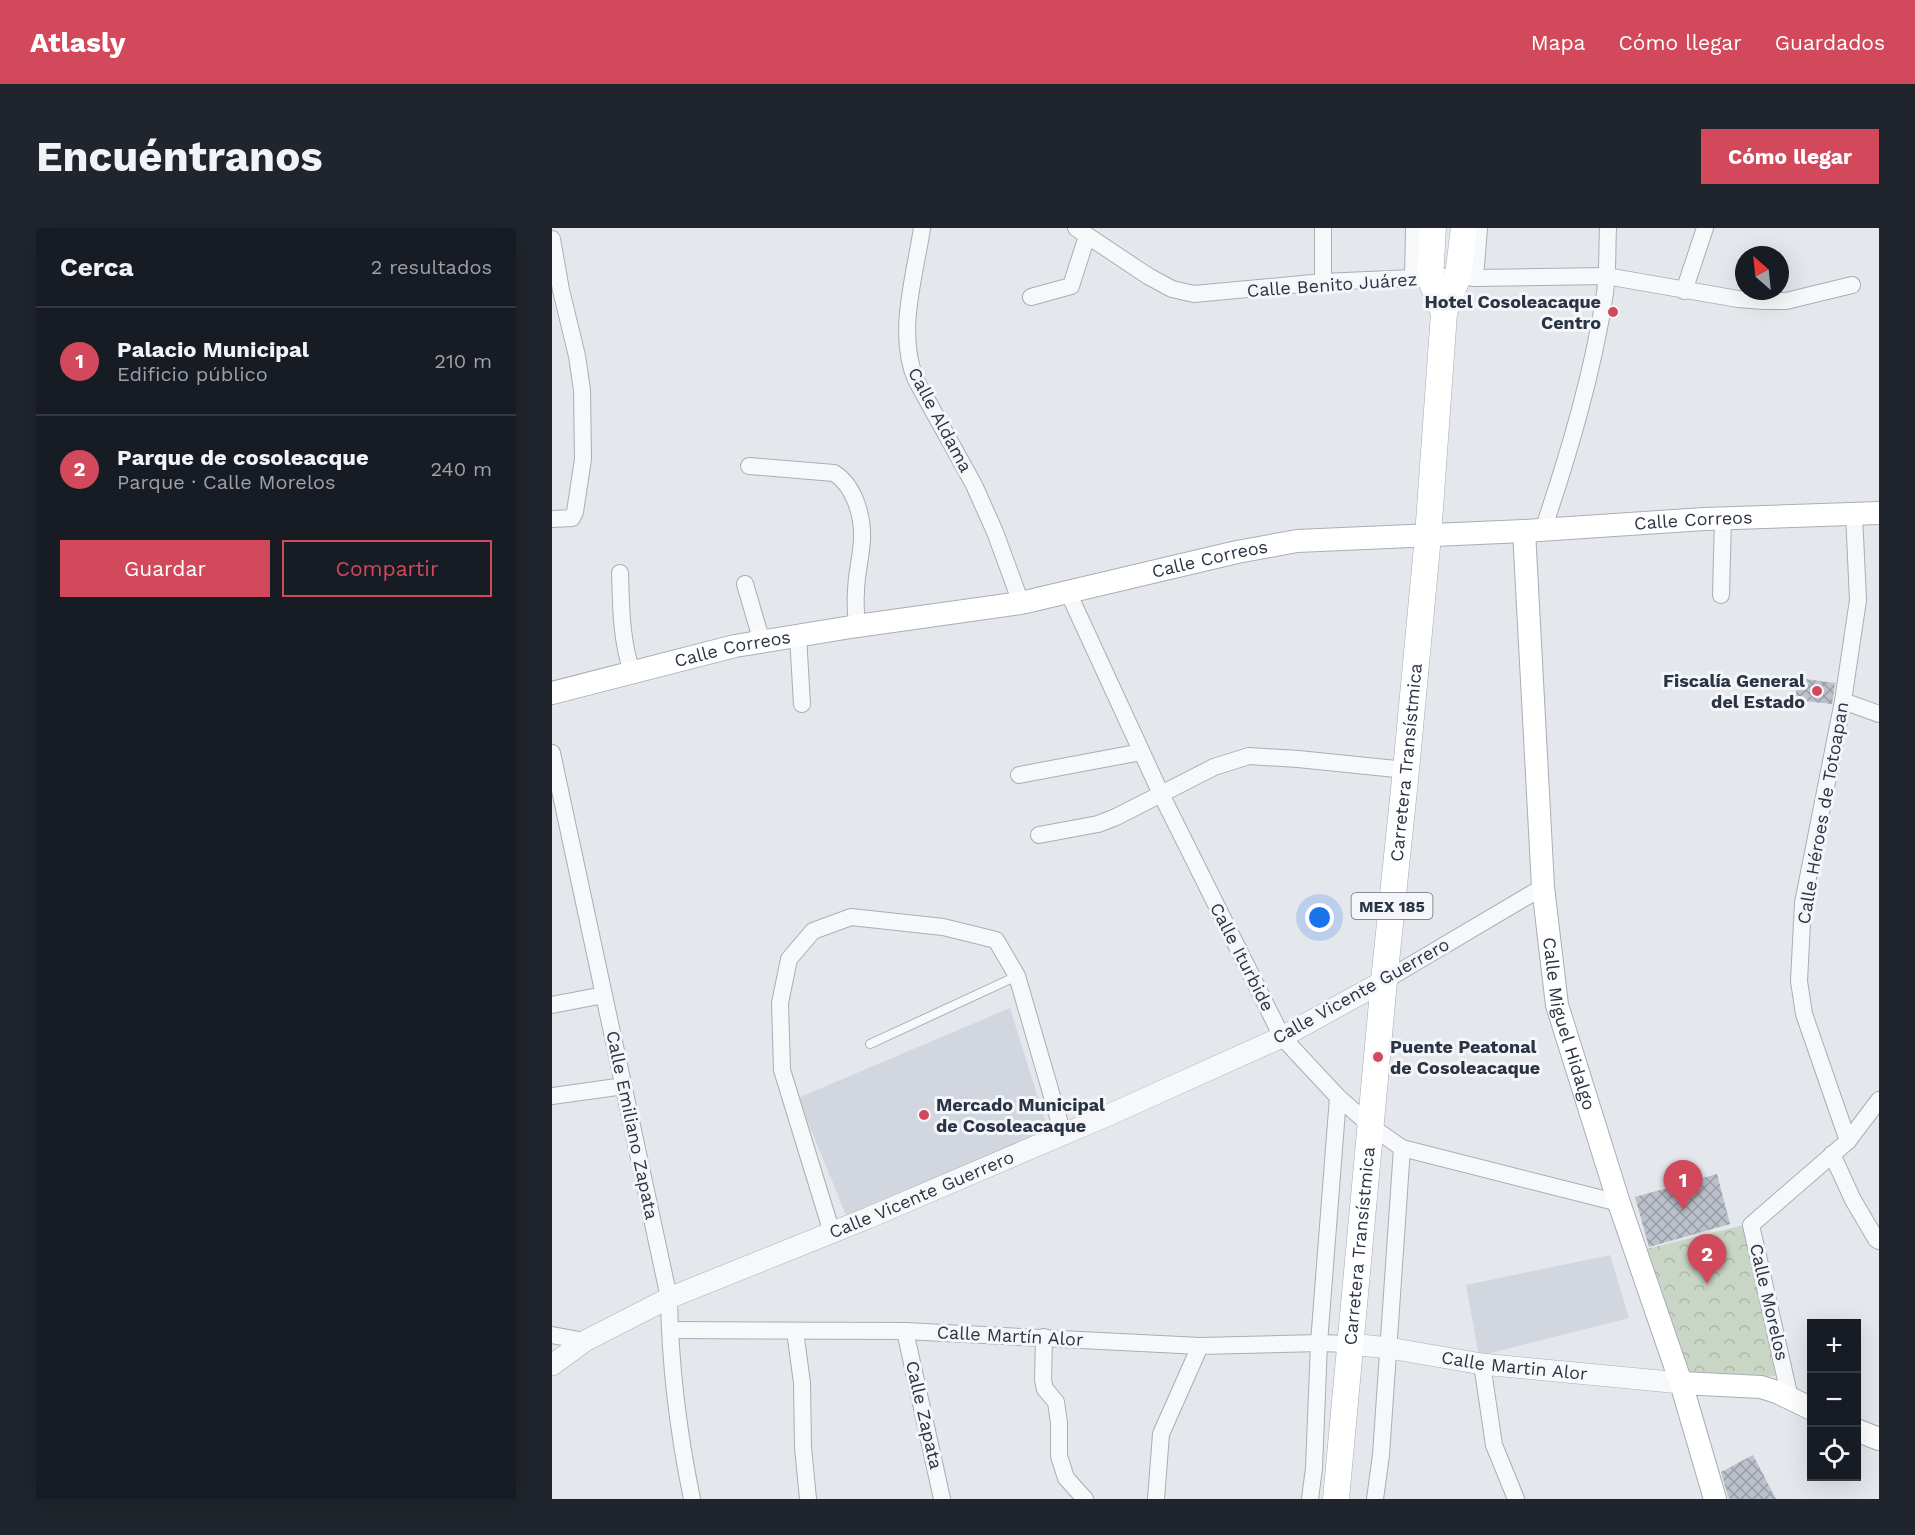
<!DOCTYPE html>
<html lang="es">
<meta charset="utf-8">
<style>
body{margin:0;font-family:"Work Sans",sans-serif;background:#20242c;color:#f1f3f6}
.controls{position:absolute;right:18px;bottom:18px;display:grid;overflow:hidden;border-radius:0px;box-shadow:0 6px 24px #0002}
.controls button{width:54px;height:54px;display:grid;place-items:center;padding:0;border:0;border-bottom:2px solid #363941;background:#171b24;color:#f1f3f6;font:30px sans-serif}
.compass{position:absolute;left:1183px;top:18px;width:54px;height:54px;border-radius:50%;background:#171b24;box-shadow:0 6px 24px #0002;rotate:333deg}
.you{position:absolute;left:768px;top:690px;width:21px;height:21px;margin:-15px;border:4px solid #fff;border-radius:50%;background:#1a73e8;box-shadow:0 0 0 9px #1a73e833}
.badge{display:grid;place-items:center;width:39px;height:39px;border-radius:50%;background:#d1495b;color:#fff;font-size:20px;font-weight:700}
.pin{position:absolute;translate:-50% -50px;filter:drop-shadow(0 2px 3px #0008)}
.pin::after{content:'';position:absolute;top:32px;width:21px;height:18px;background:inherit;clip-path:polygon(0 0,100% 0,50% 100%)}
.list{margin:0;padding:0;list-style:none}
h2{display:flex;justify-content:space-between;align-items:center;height:78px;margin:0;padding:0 24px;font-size:26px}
h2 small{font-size:20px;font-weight:400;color:#9ea1a6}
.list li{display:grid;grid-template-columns:39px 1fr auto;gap:18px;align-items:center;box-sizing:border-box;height:108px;padding:0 24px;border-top:2px solid #363941}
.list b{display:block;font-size:22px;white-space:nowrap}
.list p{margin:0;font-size:20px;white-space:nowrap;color:#9ea1a6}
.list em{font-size:20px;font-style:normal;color:#9ea1a6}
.actions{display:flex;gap:12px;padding:18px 24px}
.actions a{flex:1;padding:14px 0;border:2px solid #d1495b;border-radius:0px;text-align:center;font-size:21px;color:#d1495b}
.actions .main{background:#d1495b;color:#fff}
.icon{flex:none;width:33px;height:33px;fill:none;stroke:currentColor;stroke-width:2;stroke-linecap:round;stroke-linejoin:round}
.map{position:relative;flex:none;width:1327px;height:1271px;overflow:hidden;border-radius:0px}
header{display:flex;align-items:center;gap:36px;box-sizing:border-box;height:84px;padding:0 30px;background:#d1495b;color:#fff}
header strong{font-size:28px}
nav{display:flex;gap:33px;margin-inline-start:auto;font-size:21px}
.intro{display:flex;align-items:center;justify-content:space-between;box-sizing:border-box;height:144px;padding:0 36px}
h1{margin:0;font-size:42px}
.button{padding:15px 27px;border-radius:0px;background:#d1495b;color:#fff;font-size:21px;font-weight:700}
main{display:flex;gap:36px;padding:0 36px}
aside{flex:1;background:#171b24;border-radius:0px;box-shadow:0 6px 24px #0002}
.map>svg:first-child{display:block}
.built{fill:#d2d6de}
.park{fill:url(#park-crowns)}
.building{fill:url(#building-cross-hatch)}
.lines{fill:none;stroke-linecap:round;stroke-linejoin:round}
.service-casing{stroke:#a9aeb7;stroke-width:10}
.minor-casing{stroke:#a9aeb7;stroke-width:18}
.tertiary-casing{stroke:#a9aeb7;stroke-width:22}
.secondary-casing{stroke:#a9aeb7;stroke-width:24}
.primary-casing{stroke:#a3abb8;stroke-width:27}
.service{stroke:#f7f8fa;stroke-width:8}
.minor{stroke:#f7f8fa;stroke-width:16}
.tertiary{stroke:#f7f8fa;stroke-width:21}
.secondary{stroke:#fff;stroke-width:22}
.primary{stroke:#fff;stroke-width:26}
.poi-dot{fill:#d1495b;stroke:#f4f6f9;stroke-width:2}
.labels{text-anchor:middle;stroke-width:6;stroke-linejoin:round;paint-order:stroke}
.shield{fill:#f4f6f9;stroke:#676e7b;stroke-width:1.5}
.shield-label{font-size:16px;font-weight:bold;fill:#2b3445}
.street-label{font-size:18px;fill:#2b3445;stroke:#f4f6f9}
.poi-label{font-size:18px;font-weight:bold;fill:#2b3445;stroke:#f4f6f9;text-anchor:end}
</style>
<header>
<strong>Atlasly</strong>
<nav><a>Mapa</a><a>Cómo llegar</a><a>Guardados</a></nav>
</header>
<div class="intro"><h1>Encuéntranos</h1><a class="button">Cómo llegar</a></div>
<main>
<aside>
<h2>Cerca<small>2 resultados</small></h2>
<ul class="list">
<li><span class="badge">1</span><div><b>Palacio Municipal</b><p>Edificio público</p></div><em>210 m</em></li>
<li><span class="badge">2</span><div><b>Parque de cosoleacque</b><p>Parque · Calle Morelos</p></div><em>240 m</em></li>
</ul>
<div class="actions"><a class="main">Guardar</a><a>Compartir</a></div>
</aside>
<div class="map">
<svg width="1327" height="1271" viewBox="0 0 1327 1271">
<defs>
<pattern id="park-crowns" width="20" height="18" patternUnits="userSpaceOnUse" patternTransform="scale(1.5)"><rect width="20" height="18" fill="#c9d6c5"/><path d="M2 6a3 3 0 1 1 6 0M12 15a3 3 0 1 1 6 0" fill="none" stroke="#adb8ab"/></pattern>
<pattern id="building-cross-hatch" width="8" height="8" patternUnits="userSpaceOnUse" patternTransform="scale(1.5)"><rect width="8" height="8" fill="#bbc0ca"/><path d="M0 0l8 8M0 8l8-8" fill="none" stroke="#989da6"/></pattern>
</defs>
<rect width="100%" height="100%" fill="#e4e7ec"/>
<g class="built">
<path d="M458,780l39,125 -203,82 -48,-117z"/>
<path d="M1058,1027l19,63 -150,38 -13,-71z"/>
</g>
<path class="park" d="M1192,997l32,151 -88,5 -42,-132z"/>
<g class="building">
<path d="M1246,450l37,5 -3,21 -37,-4z"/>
<path d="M1165,946l13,50 -81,23 -14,-50z"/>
<path d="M1201,1227l23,44h-46l-2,-3 -7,-24z"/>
</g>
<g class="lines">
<g class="service-casing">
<path id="service" d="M318,816l147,-68"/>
</g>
<g class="minor-casing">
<g id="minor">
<path d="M370,0c-7,48 -26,105 -6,152l58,105 21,47 26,71"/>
<path d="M524,0l72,48 24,13 22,5 129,-12 135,-6 17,2 131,-2 132,23 26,2h22l66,-16"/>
<path d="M771,0v54"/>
<path d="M0,11l9,51 16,66 5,34 1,69 -8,53 -3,6 -20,1"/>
<path d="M923,50l4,-50"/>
<path d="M861,51l1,-51"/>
<path d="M1132,63l21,-63"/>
<path d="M479,69l40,-11 16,-50"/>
<path d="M197,238l85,7c21,13 29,44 28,67 -1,18 -6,35 -6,52 -1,11 0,23 1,34"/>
<path d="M991,302c26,-77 50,-157 62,-237 3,-21 2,-44 3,-65"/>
<path d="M68,345c1,33 1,67 12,99"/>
<path d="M193,356l17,58"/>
<path d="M516,364l93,202 121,243 56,60 34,30 30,21 217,55"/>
<path d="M1169,367l2,-77"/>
<path d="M246,408l4,68"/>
<path d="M1291,473l36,13"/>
<path d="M0,525l117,545c1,64 10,138 23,201"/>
<path d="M467,547l122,-23"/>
<path d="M487,607l59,-11 18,-7 98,-50 35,-11 49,3 108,11"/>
<path d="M832,753l159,-94"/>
<path d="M0,777l52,-10"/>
<path d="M0,868l72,-10"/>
<path d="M1296,913l-44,-127 -5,-33 4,-78 40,-202 15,-101 -4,-86"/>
<path d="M1280,926l21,46 23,39 3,2"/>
<path d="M280,1005l-50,-163 -2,-67 9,-44 24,-28 38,-14 92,10 53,13 21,36 46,158"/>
<path d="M118,1102l235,1 295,15 119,-3 31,1"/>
<path d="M243,1103l7,52 1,64 5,52"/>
<path d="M353,1103l37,168"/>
<path d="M0,1107l33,6"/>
<path d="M492,1109l-1,43 2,9 11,13 3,21v33l7,22 19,21"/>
<path d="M930,1136l12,81 22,54"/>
<path d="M1238,1170l-39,-173 97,-84 31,-41"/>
<path d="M604,1271l5,-65 39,-88"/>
<path d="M758,1271l4,-31 5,-125 19,-246"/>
<path d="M823,1271l6,-44 21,-307"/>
</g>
</g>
<g class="tertiary-casing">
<g id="tertiary">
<path id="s1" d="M798,1116l39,4 93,16 199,19"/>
<path id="s2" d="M0,1137l33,-24 84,-43 199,-80 243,-104 171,-77 102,-56"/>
</g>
</g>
<g class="secondary-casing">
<g id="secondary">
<path id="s3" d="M972,303l19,356 14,118 62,198 62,180 34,116"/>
<path id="s4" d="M0,465l183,-47 122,-20 164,-23 216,-51 60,-11 227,-10 180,-12 175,-6"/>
<path d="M1129,1155l80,4 16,5 35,17"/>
<path d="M1304,1202l23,9"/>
</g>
</g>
<g class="primary-casing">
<g id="primary">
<path d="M881,0l-3,50 14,35"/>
<path id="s5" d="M784,1271l48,-518 22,-211 22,-234 16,-223 14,-37 6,-48"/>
</g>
</g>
<use href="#service" class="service"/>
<use href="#minor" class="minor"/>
<use href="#tertiary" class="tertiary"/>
<use href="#secondary" class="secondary"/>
<use href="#primary" class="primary"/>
</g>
<g class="poi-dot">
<circle cx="1061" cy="84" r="6"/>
<circle cx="1265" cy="463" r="6"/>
<circle cx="826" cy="829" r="6"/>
<circle cx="372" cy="887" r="6"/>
</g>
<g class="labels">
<rect class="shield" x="799.5" y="665" width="81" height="26" rx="4.5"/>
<g class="shield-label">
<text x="840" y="684">MEX 185</text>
</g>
<g class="street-label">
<text transform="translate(780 57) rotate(-4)" y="6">Calle Benito Juárez</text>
<text transform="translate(388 192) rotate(62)" y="6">Calle Aldama</text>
<text dy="6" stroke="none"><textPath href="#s4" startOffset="1158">Calle Correos</textPath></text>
<text dy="6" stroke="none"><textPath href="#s4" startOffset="672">Calle Correos</textPath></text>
<text dy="6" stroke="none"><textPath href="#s4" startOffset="186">Calle Correos</textPath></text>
<text dy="6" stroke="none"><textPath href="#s5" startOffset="740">Carretera Transístmica</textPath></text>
<text transform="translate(1271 585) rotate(-80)" y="6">Calle Héroes de Totoapan</text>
<text transform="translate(690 729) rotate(63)" y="6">Calle Iturbide</text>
<text transform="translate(809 763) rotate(-29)" y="6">Calle Vicente Guerrero</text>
<text dy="6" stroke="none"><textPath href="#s3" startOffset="496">Calle Miguel Hidalgo</textPath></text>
<text transform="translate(80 897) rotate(78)" y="6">Calle Emiliano Zapata</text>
<text dy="6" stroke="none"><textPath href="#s2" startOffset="408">Calle Vicente Guerrero</textPath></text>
<text dy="6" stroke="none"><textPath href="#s5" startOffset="254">Carretera Transístmica</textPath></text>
<text transform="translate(1217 1074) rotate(77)" y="6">Calle Morelos</text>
<text transform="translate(458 1108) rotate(3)" y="6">Calle Martín Alor</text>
<text dy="6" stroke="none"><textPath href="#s1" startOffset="166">Calle Martin Alor</textPath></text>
<text transform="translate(372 1187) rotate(77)" y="6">Calle Zapata</text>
</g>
<g class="poi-label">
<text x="1049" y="80">Hotel Cosoleacaque<tspan x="1049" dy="21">Centro</tspan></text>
<text x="1253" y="459">Fiscalía General<tspan x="1253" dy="21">del Estado</tspan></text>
<text x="838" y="825" text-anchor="start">Puente Peatonal<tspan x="838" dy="21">de Cosoleacaque</tspan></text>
<text x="384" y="883" text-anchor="start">Mercado Municipal<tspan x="384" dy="21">de Cosoleacaque</tspan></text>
</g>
</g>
</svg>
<div class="controls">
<button>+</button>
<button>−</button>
<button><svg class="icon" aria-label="locate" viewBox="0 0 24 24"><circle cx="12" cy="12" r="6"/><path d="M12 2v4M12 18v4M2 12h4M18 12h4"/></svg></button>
</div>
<svg class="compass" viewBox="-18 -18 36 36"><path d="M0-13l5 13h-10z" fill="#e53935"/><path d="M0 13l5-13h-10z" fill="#9ea1a6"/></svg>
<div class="you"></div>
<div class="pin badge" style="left:1131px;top:982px">1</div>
<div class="pin badge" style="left:1155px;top:1056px">2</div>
</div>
</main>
